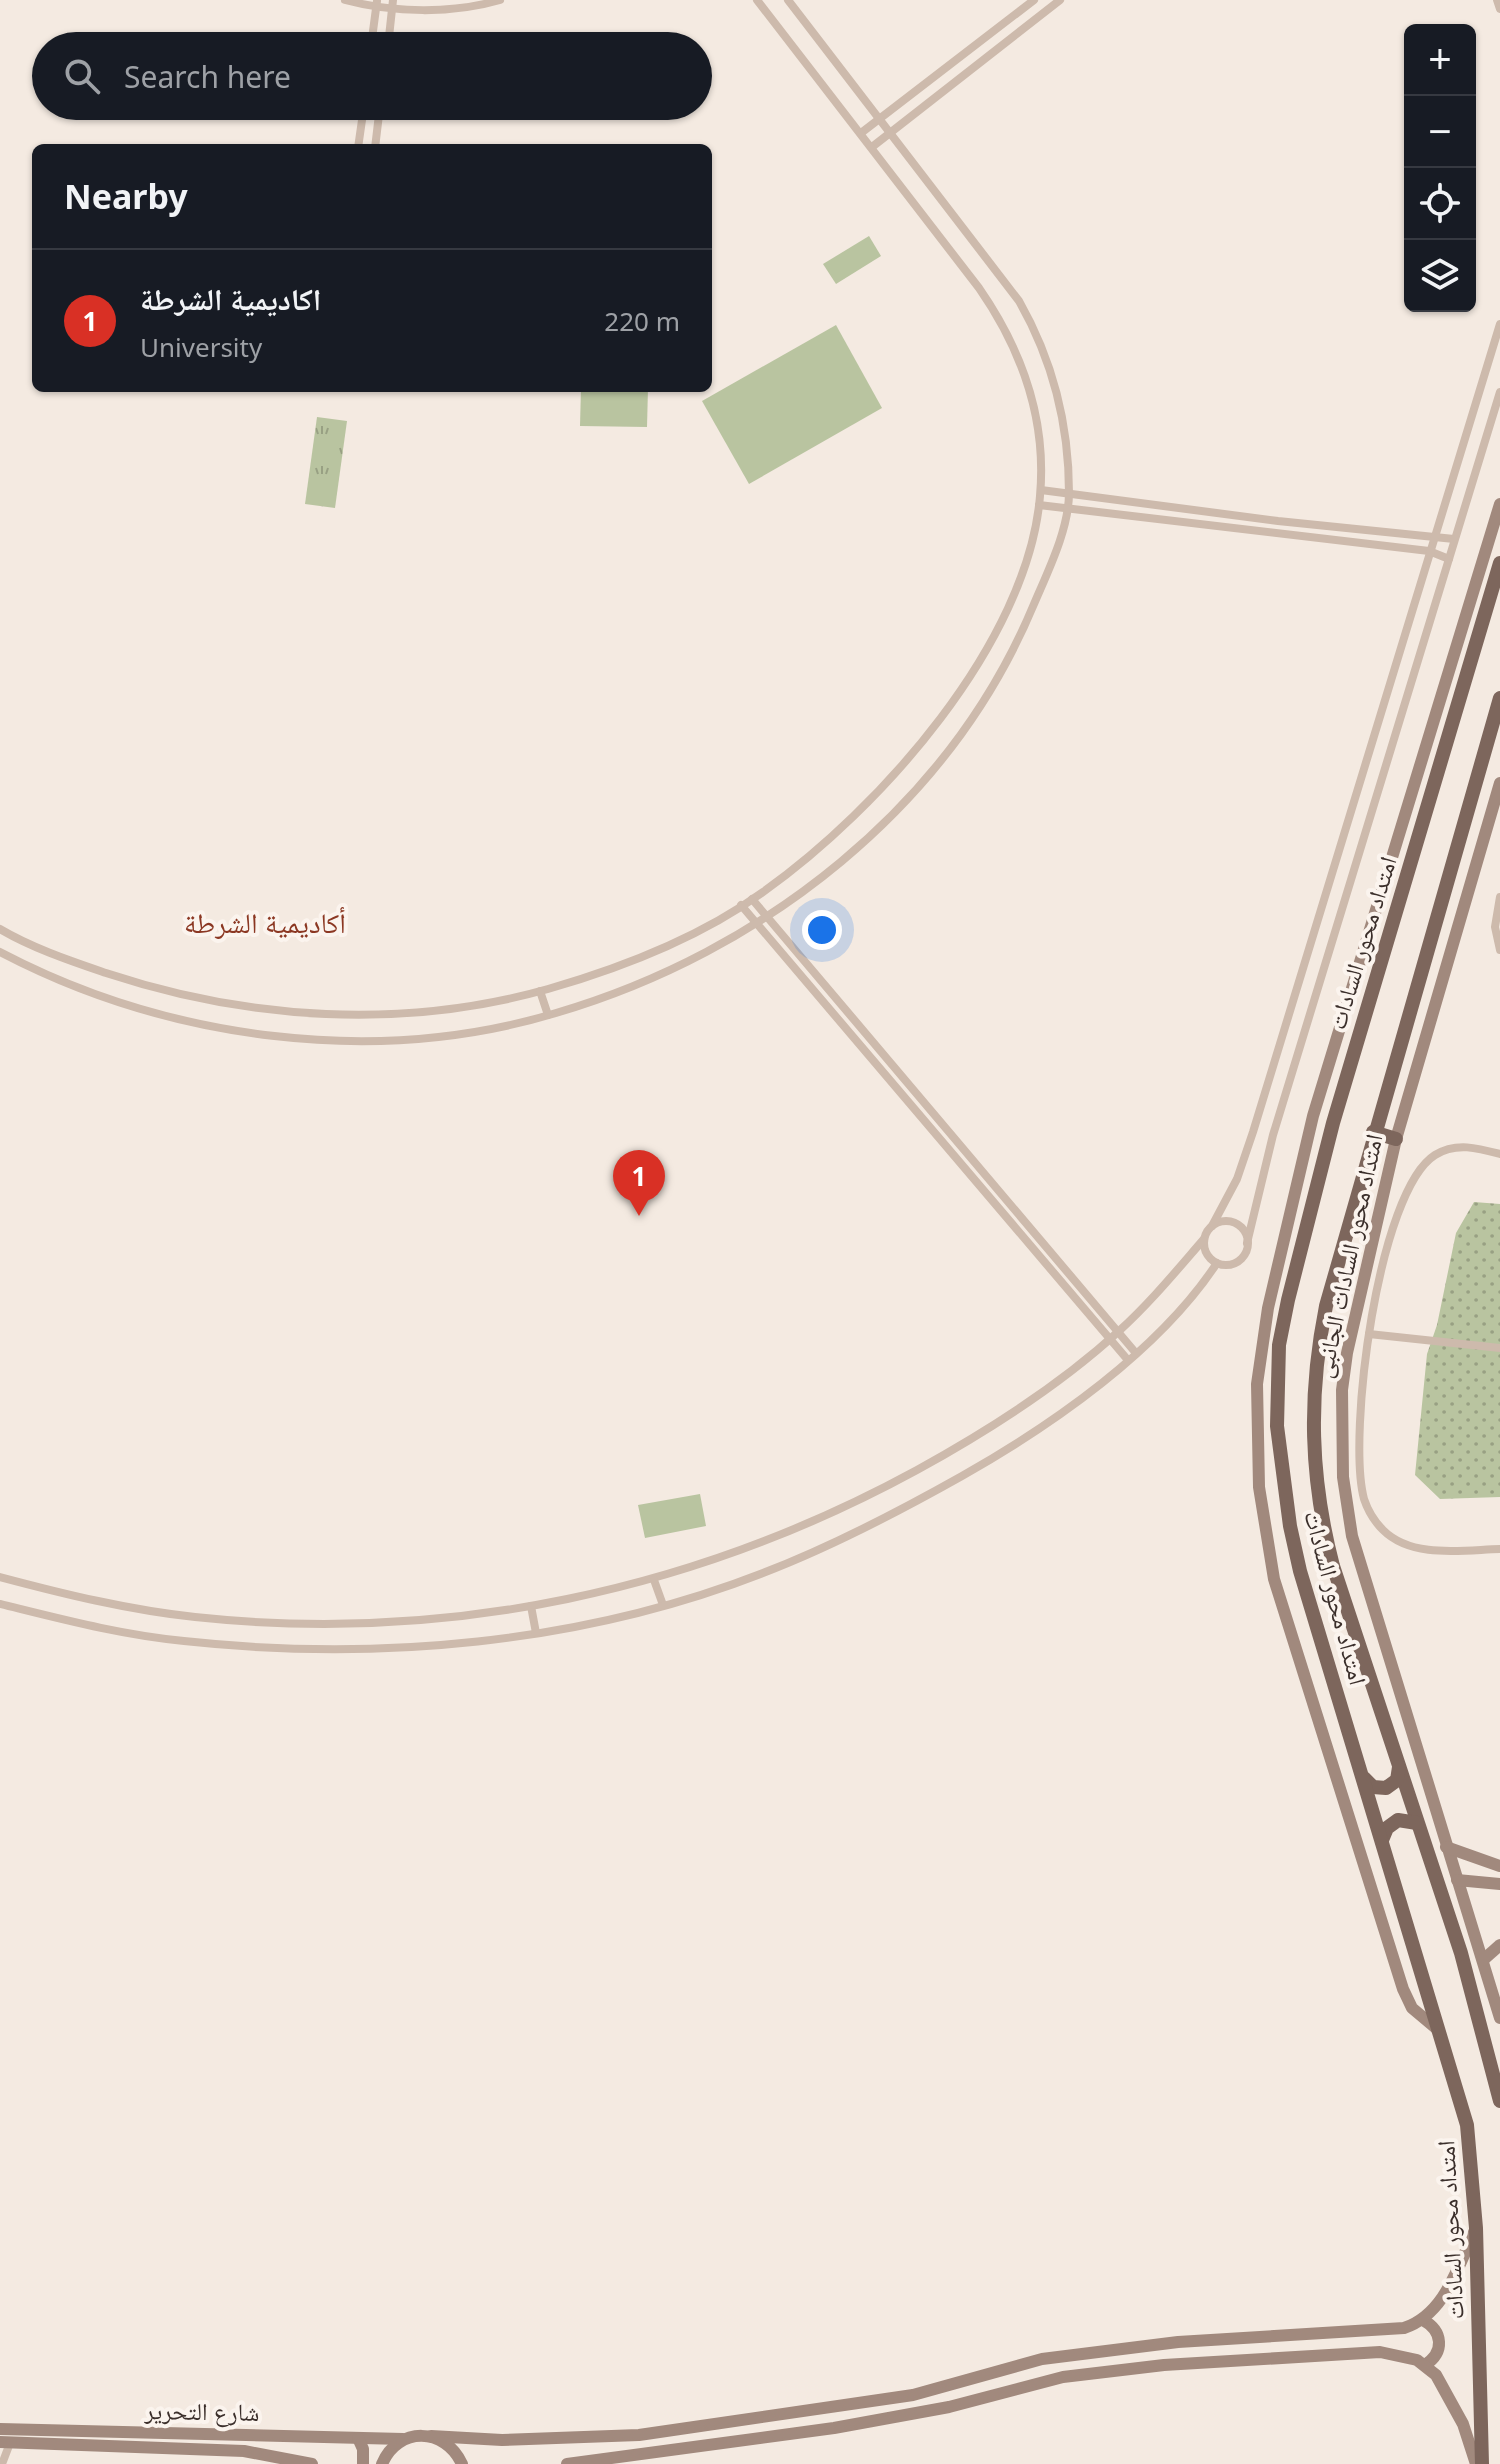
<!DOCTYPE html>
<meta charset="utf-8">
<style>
body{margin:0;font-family:"Noto Sans","Noto Naskh Arabic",sans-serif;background:#20242c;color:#f1f3f6}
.controls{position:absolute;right:24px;top:24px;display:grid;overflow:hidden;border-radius:12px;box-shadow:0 2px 6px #0004}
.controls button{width:72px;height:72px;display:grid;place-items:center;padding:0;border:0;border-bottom:2px solid #363941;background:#171b24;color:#f1f3f6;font:40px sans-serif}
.you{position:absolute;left:822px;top:930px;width:28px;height:28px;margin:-20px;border:6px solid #fff;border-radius:50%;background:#1a73e8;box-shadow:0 0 0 12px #1a73e833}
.badge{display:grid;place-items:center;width:52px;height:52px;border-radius:50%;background:#d93025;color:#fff;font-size:26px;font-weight:700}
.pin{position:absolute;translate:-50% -66px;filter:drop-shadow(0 2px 4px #0008)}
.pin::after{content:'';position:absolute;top:42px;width:28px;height:24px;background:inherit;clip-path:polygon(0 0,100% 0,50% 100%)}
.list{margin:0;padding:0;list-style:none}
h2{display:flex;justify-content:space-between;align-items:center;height:104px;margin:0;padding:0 32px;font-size:34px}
h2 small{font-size:26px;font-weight:400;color:#9ea1a6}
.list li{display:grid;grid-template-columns:52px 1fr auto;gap:24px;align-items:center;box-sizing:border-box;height:144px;padding:0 32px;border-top:2px solid #363941}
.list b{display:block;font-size:30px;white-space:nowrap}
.list p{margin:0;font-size:26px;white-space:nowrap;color:#9ea1a6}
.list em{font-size:26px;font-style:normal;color:#9ea1a6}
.icon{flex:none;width:44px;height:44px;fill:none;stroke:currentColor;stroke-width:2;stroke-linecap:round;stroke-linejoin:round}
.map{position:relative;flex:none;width:1500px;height:2464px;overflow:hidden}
.search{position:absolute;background:#171b24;box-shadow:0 2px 6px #0004;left:32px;top:32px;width:680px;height:88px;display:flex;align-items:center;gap:20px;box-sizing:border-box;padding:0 28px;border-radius:44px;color:#9ea1a6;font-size:30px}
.panel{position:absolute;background:#171b24;box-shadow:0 2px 6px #0004;left:32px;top:144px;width:680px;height:248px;border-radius:12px}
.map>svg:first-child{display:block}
.grass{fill:url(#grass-tufts)}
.park{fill:#b9c4a0}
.garden{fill:url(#garden-dots)}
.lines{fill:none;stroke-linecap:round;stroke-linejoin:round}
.street{stroke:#cdbaac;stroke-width:8}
.secondary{stroke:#a1897d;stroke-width:12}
.primary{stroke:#7d665c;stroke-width:14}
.labels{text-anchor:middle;stroke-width:8;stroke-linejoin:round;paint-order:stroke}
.street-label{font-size:24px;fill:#3b2f2b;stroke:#fbf4ee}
.quarter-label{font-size:28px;fill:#8b3722;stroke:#fbf4ee}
</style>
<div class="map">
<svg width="1500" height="2464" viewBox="0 0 1500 2464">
<defs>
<pattern id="grass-tufts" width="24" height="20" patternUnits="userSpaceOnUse" patternTransform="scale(2)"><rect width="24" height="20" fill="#b9c4a0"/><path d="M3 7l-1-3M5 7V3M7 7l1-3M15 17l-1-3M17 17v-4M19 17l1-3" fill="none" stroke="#98a083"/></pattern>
<pattern id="garden-dots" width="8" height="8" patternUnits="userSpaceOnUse" patternTransform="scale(2)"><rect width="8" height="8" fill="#b9c4a0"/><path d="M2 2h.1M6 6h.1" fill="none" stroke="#98a083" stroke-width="1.8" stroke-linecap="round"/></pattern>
</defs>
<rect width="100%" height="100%" fill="#f4eae1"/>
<path class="grass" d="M317,417l30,4 -12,87 -30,-4z"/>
<g class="park">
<path d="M869,236l12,20 -45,28 -13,-20z"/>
<path d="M836,325l46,83 -133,76 -47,-83z"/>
<path d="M581,388h67l-1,39 -67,-1z"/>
<path d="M700,1494l6,32 -61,12 -7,-33z"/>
</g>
<path class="garden" d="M1474,1202l26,2v293l-60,2 -25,-24 12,-121 10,-29 19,-92z"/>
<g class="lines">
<g class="street">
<path d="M345,0c48,13 108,14 155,0"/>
<path d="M1497,0l3,9"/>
<path d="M371,46l6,-45"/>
<path d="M388,46l5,-46"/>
<path d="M861,133l173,-133"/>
<path d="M872,147l188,-147"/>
<path d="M358,148l6,-42"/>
<path d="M375,148l5,-42"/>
<path d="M1041,490l237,31 176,18"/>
<path d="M1039,505l390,46 20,8"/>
<path d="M1500,897l-5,30 5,23"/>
<path d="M752,899l383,453"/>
<path d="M741,905l386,454"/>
<path d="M0,929c32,19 71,32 106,44 142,47 297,57 442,16 73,-21 154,-53 215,-97 116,-82 265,-249 277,-396 7,-77 -18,-146 -61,-208l-222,-288"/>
<path d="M0,952c166,87 374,116 556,61 208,-61 394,-207 478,-409 14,-33 35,-75 35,-111 0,-68 -17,-134 -50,-192l-231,-301"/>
<path d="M540,991l8,24"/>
<path d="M1500,1154c-22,-6 -44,-12 -65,1 -57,36 -88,280 -71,344 4,12 11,23 19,31 29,29 80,20 117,19"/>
<circle cx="1226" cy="1243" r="22"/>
<path d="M1212,1226l25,-47 16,-47 247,-808"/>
<path d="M1247,1243l26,-108 227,-743"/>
<path d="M1369,1334l131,14"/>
<path d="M0,1577c64,17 129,33 195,40 252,27 500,-26 722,-147 71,-39 142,-84 202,-139 31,-28 58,-61 85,-92"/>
<path d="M654,1580l9,25"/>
<path d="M0,1604c61,15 121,31 184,37 193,21 397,3 579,-68 68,-26 135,-61 199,-97 90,-51 197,-125 255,-213"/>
<path d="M531,1606l5,27"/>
<path d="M2,2464l8,-21"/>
</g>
<g class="secondary">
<path d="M1500,783l-104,356 -49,214 -5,37 1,87 9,59 148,482"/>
<path d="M1446,1847l54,19"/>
<path d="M1457,1880l43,4"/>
<path d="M1483,1960l17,-15"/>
<path d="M1437,2029l-25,-21 -9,-19 -129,-410 -15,-92 -2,-103 11,-76 45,-192 187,-612"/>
<path d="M1423,2320c20,11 22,32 2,45"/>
<path d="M0,2429l403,10"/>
<path d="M431,2436l71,4 137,-5 274,-40 129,-36 136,-17 226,-14c42,-14 54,-63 72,-100"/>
<path d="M358,2438l5,11v15"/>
<path d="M0,2442l244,9 68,13"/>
<path d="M382,2464c16,-38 63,-37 80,0"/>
<path d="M567,2464l267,-36 115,-21 114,-30 101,-12 216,-13 37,8 19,15 27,49 13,40"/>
</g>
<g class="primary">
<path d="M1500,698l-174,608c-18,90 -16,172 7,260l128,387 39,148"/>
<path d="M1373,1132l23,7"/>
<path d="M1364,1778l9,9 13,1 11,-8 2,-13"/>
<path d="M1382,1840l5,-12 11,-8 19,3"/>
<path d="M1482,2464l-6,-236 -9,-103 -167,-554 -10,-45 -13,-100 2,-81 9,-45 45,-177 167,-560"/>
</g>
</g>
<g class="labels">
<g class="street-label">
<text transform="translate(1363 943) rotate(-73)" y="8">امتداد محور السادات</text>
<text transform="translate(1349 1256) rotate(-78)" y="8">امتداد محور السادات الجانبى</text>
<text transform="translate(1335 1598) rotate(75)" y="8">امتداد محور السادات</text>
<text transform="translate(1451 2230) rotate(-93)" y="8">امتداد محور السادات</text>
<text transform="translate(202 2412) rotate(1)" y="8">شارع التحرير</text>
</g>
<g class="quarter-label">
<text x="265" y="933">أكاديمية الشرطة</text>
</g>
</g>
</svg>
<div class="controls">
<button>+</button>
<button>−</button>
<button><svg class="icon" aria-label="locate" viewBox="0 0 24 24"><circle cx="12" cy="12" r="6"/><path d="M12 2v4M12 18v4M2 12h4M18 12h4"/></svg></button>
<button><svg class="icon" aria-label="layers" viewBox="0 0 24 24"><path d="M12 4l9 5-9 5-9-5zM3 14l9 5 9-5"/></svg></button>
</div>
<div class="you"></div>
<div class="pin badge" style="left:639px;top:1216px">1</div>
<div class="search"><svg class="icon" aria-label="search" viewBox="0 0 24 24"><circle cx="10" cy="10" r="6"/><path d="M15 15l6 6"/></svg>Search here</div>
<section class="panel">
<h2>Nearby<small></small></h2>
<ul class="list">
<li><span class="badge">1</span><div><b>اكاديمية الشرطة</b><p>University</p></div><em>220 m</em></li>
</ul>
</section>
</div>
